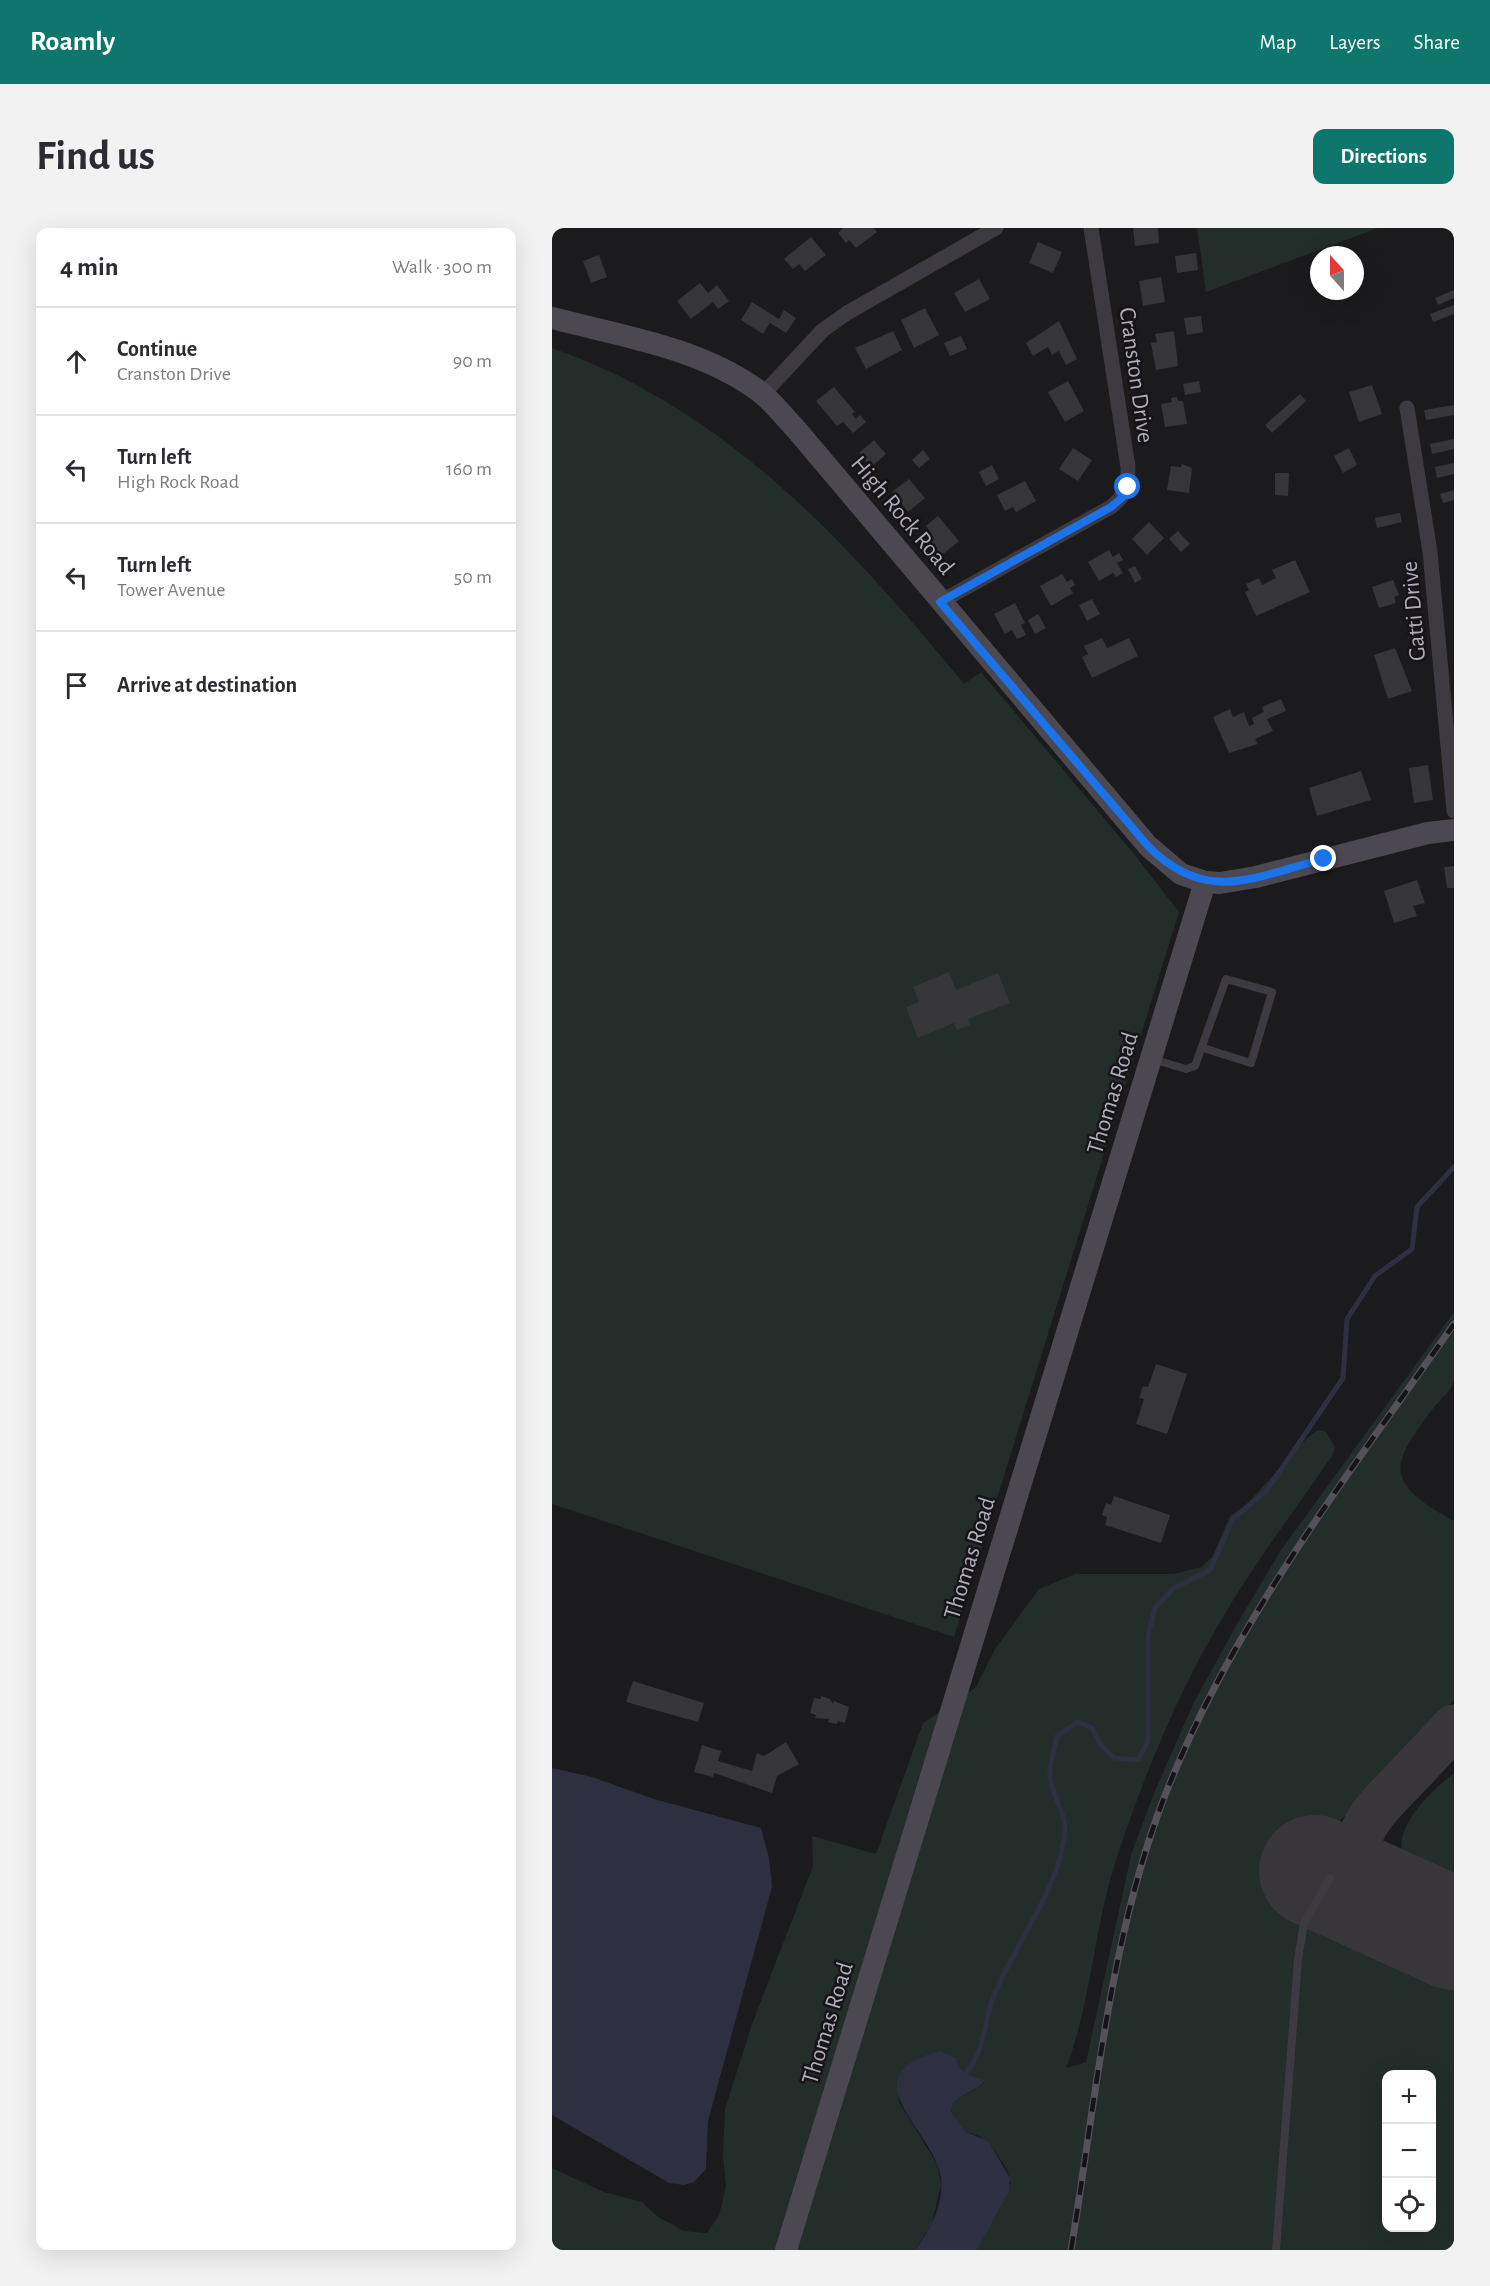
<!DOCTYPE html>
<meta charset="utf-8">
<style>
body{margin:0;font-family:"Alegreya Sans",sans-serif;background:#f2f2f3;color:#2b2b33}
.controls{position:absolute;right:18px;bottom:18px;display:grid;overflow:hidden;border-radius:12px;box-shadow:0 6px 24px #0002}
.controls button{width:54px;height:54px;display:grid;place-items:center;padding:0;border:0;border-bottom:2px solid #e1e1e2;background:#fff;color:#2b2b33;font:30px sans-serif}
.compass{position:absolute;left:758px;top:18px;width:54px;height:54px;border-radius:50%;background:#fff;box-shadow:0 6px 24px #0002;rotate:339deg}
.stop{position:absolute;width:18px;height:18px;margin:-14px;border:4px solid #1a73e8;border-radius:50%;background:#fff}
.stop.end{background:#1a73e8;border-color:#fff;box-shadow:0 2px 6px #0008}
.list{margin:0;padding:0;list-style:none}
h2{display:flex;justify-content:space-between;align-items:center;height:78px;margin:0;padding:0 24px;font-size:26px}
h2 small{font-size:20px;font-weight:400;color:#7c7c81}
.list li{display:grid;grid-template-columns:39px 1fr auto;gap:18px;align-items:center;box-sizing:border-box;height:108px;padding:0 24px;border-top:2px solid #e1e1e2}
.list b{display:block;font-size:22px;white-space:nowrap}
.list p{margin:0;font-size:20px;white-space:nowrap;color:#7c7c81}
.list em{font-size:20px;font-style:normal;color:#7c7c81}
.icon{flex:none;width:33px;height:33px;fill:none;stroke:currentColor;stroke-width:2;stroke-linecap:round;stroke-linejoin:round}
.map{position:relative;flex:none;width:902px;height:2022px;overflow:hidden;border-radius:12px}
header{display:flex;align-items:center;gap:36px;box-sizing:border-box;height:84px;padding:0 30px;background:#0f766e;color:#fff}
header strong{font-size:28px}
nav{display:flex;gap:33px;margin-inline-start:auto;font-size:21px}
.intro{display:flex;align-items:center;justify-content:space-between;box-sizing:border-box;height:144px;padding:0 36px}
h1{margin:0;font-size:42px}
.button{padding:15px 27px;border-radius:12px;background:#0f766e;color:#fff;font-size:21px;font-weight:700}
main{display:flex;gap:36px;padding:0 36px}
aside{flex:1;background:#fff;border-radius:12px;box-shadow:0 6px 24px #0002}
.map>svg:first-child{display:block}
.green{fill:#232d2a;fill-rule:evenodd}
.water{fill:#2e2f41}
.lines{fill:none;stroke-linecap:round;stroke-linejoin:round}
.stream{stroke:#2e2f41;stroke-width:5}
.taxiway{stroke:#38363b;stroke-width:45}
.runway{stroke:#38363b;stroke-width:112}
.building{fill:#363538}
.service{stroke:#3d3a41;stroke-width:8}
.minor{stroke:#3d3a41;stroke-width:15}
.secondary{stroke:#4b4851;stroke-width:22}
.rail-casing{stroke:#54515a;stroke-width:7}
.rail{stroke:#161417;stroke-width:4.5;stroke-dasharray:14;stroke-linecap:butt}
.route{stroke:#1a73e8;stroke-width:8}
.labels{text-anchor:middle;stroke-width:5;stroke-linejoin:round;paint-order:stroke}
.street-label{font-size:24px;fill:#afacbc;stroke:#161417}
</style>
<header>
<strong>Roamly</strong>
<nav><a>Map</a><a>Layers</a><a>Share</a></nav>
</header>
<div class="intro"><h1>Find us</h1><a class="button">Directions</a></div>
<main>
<aside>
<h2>4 min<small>Walk · 300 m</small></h2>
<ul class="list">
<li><svg class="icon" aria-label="ahead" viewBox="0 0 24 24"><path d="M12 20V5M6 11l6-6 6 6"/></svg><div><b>Continue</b><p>Cranston Drive</p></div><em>90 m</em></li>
<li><svg class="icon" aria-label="left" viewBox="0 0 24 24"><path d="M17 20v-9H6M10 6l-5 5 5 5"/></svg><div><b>Turn left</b><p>High Rock Road</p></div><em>160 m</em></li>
<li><svg class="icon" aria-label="left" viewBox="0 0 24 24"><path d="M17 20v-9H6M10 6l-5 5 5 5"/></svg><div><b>Turn left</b><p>Tower Avenue</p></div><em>50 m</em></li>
<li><svg class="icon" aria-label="arrive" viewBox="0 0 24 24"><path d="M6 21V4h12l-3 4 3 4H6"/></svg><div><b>Arrive at destination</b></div></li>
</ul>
</aside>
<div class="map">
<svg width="902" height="2022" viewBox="0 0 902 2022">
<rect width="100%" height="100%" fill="#1b1a1c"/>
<g class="green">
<path d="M645,0h181l-172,64z"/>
<path d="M0,120c175,61 298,197 412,336l17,-12 153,182 45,58 -225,725 -402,-133z"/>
<path d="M902,1084c0,19 0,50 0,69 -2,8 -13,18 -19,25 -46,60 -52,76 19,115v179l-115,122 -40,82 155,70v276h-477l34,-67 -4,-14 -16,-23 -12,-10 -13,-4 -15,-20c2,-18 23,-18 33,-30l-16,-6 -11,-12 -56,10 -2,28 38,62 4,20 -9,40 -17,26h-363v-82l52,24 38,10 16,15 26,14 23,2 12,-18 7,-29 -3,-30 2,-47 27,-85 61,-158 -1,-30 64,18 47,-131 53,-36 19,-38 44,-60 36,-15h99l27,-7 11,-10 18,-41 16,-11 62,-68 10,-7 8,2 9,15 -3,9c-33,48 -69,96 -100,146 -49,79 -86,167 -115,255 -23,69 -25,144 -51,211l20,-6 45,-207 23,-62 40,-91 43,-78 44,-74zM834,1846h46v154h-46z"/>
<path d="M902,1545v120c-12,-6 -28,-10 -38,-18 -40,-33 11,-81 38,-102z"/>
</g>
<g class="water">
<path d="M0,1540l40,9 62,22 107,29 8,30 3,29 -64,234 -2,48 -12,13 -10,3 -15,-2 -117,-68z"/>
<path d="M388,1823l16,7c3,15 16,19 29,22 -9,14 -32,13 -34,32l15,20 22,9 22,37 -1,13 -32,59h-62c16,-20 31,-50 25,-77 -9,-44 -92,-98 0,-122z"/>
</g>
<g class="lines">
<path class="stream" d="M411,1849c26,-31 18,-51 32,-84 21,-51 67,-108 70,-164 1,-14 -14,-37 -15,-53 -1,-12 5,-28 7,-40l21,-14 14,6 10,18 12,12 24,2 10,-18v-107l7,-27 19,-20 36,-18 23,-51 34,-29 76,-112 4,-59 28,-43 37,-27 5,-42 37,-40"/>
<path class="taxiway" d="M840,1678c-55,-53 -36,-78 11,-125 17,-18 34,-36 51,-54"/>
<path class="runway" d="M763,1643l139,63"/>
</g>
<g class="building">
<path d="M291,0h31l3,4 -21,16 -7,-8 -3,3 -8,-10z"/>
<path d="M581,0h25l1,15 -24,3z"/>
<path d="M259,9l15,18 -21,16 -6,-7 -6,5 -9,-10z"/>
<path d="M486,14l24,10 -9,21 -24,-10z"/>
<path d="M644,25l2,17 -21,3 -2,-17z"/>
<path d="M47,27l8,22 -16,6 -8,-22z"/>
<path d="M609,49l4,25 -22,4 -4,-25z"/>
<path d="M427,51l11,20 -25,13 -11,-19z"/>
<path d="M148,55l8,10 9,-8 12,16 -11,8 -5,-7 -22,17 -14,-18z"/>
<path d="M902,62v8l-16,7 -3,-7z"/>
<path d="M200,74l27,17 5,-9 12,8 -10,15 -16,-10 -7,11 -22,-14z"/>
<path d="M902,77v9l-21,8 -3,-8z"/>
<path d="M373,80l14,27 -25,13 -13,-28z"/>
<path d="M649,88l2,16 -16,3 -3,-17z"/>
<path d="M507,93l18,38 -11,6 -7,-14 -7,4 -4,-8 -15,9 -7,-13z"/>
<path d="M341,103l9,19 -36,19 -11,-21z"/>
<path d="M622,103l4,35 -22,4 -5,-27 6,-1 -2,-8z"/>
<path d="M409,108l6,13 -17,7 -6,-13z"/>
<path d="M516,153l16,30 -19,11 -17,-30z"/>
<path d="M647,153l2,11 -16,3 -2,-11z"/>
<path d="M820,157l10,29 -23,8 -10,-30z"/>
<path d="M282,159l21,25 -3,2 4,5 4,-4 6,7 -13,11 -10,-11 -6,4 -21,-25z"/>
<path d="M748,166l6,7 -34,32 -7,-8z"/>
<path d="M625,169l1,4h5l4,23 -22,3 -4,-23 11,-2 -1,-4z"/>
<path d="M902,177v10l-28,5 -2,-10z"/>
<path d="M902,211v10l-22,5 -2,-10z"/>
<path d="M322,212l12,14 -15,13 -12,-14z"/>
<path d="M521,220l19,12 -14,21 -19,-12z"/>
<path d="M797,220l8,17 -14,8 -9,-17z"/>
<path d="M371,222l7,9 -11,9 -7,-8z"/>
<path d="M902,235v11l-17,4 -2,-11z"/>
<path d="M630,236l10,4 -3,25 -22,-3 4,-24 10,1z"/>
<path d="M440,237l7,14 -13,7 -7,-14z"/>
<path d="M723,245h14l-1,23 -13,-1z"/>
<path d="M357,251l16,19 -17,14 -16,-20z"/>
<path d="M473,253l11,20 -20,11 -3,-5 -8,4 -8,-16z"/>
<path d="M902,262v10l-11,3 -3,-9z"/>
<path d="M848,285l2,9 -25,6 -2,-10z"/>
<path d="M386,288l21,25 -17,14 -17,-20 5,-4 -4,-5z"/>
<path d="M597,294l15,16 -17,17 -15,-16z"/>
<path d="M626,303l12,13 -9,8 -12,-13z"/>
<path d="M557,322l4,7 6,-4 4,7 -6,3 6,10 -7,4 -3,-4 -14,8 -11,-19z"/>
<path d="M743,332l15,32 -54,24 -11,-24 4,-2 -3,-6 13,-6 3,7 14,-7 -4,-8z"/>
<path d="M583,338l7,13 -7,4 -7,-14z"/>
<path d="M510,346l5,8 5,-3 3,6 -5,3 3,5 -22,13 -11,-20z"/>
<path d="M841,352l6,15 -5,2 2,6 -17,5 -7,-21z"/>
<path d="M540,371l8,15 -13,7 -8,-16z"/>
<path d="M463,375l10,20 -4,2 5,10 -9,4 -5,-9 -7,4 -11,-20z"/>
<path d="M486,386l8,14 -11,6 -7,-14z"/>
<path d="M550,410l5,10 22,-10 9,18 -46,22 -10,-21 6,-3 -4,-8z"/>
<path d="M843,420l17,43 -24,8 -14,-44z"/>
<path d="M729,471l5,12 -19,8 6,12 -18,8 3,5 -29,9 -16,-36 17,-8 3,8 11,-5 5,14 5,-2 -2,-6 12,-6 -2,-5z"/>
<path d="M876,537l5,35 -19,3 -5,-35z"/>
<path d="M809,543l10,29 -54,16 -8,-28z"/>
<path d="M902,638v22h-7l-3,-21z"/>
<path d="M865,652l8,23 -12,3 4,10 -23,7 -10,-32z"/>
<path d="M397,744l7,18 42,-17 12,30 -42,16 2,6 -13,5 -3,-7 -36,15 -12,-31 13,-5 -6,-15z"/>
<path d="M604,1136l31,10 -20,60 -31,-10 8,-25 -5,-1 4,-12 5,1z"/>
<path d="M562,1268l56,19 -9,28 -56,-18 2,-8 -5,-2 4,-12 5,2z"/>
<path d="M81,1453l71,22 -6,19 -72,-20z"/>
<path d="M269,1468l9,3 3,5 1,-3 15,6 -4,16 -7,-2 -1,3 -9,-2 1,-3 -14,-1 1,-3 -6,-2 4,-15 7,1z"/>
<path d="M234,1514l13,22 -22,12 -5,17 -58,-20 -1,4 -19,-5 8,-27 19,6 -3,10 34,10 5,-18 7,3z"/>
</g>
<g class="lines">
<g class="service">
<path d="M600,831l34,10 9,-3 31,-87 46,13 -21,71 -48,-15"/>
<path d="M724,2022l22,-291 6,-36 26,-45"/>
</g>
<g class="minor">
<path d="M211,166l60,-64 24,-17 149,-85"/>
<path d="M855,180l23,144 24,259"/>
<path d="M388,374l171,-95c15,-12 17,-20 17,-40l-37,-239"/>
</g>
<g class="secondary">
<path d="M0,90c69,18 145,29 204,71 15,10 26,26 39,39l353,418 33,28 24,8 15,1 36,-6 172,-44 26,-3"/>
<path d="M234,2022l419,-1368"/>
</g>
<g class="rail-casing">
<path id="rail" d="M519,2022c24,-145 37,-297 87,-436 66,-181 187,-334 296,-490"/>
</g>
<use href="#rail" class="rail"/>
</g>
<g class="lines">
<path class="route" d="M576,259l-4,9 -13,11 -171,95 208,244c58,59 106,31 176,13"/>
</g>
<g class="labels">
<g class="street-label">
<text transform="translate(585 147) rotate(82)" y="8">Cranston Drive</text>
<text transform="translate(351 287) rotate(50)" y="8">High Rock Road</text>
<text transform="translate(861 383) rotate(-95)" y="8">Gatti Drive</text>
<text transform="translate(560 865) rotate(-73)" y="8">Thomas Road</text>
<text transform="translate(417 1330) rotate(-73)" y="8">Thomas Road</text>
<text transform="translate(275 1795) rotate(-73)" y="8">Thomas Road</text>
</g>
</g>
</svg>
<div class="controls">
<button>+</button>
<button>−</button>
<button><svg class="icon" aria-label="locate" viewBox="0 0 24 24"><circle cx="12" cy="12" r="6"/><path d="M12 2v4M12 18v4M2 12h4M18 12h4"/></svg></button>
</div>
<svg class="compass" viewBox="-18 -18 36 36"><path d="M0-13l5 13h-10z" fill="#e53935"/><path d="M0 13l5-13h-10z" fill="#7c7c81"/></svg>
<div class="stop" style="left:576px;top:259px"></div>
<div class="stop end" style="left:772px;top:631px"></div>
</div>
</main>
